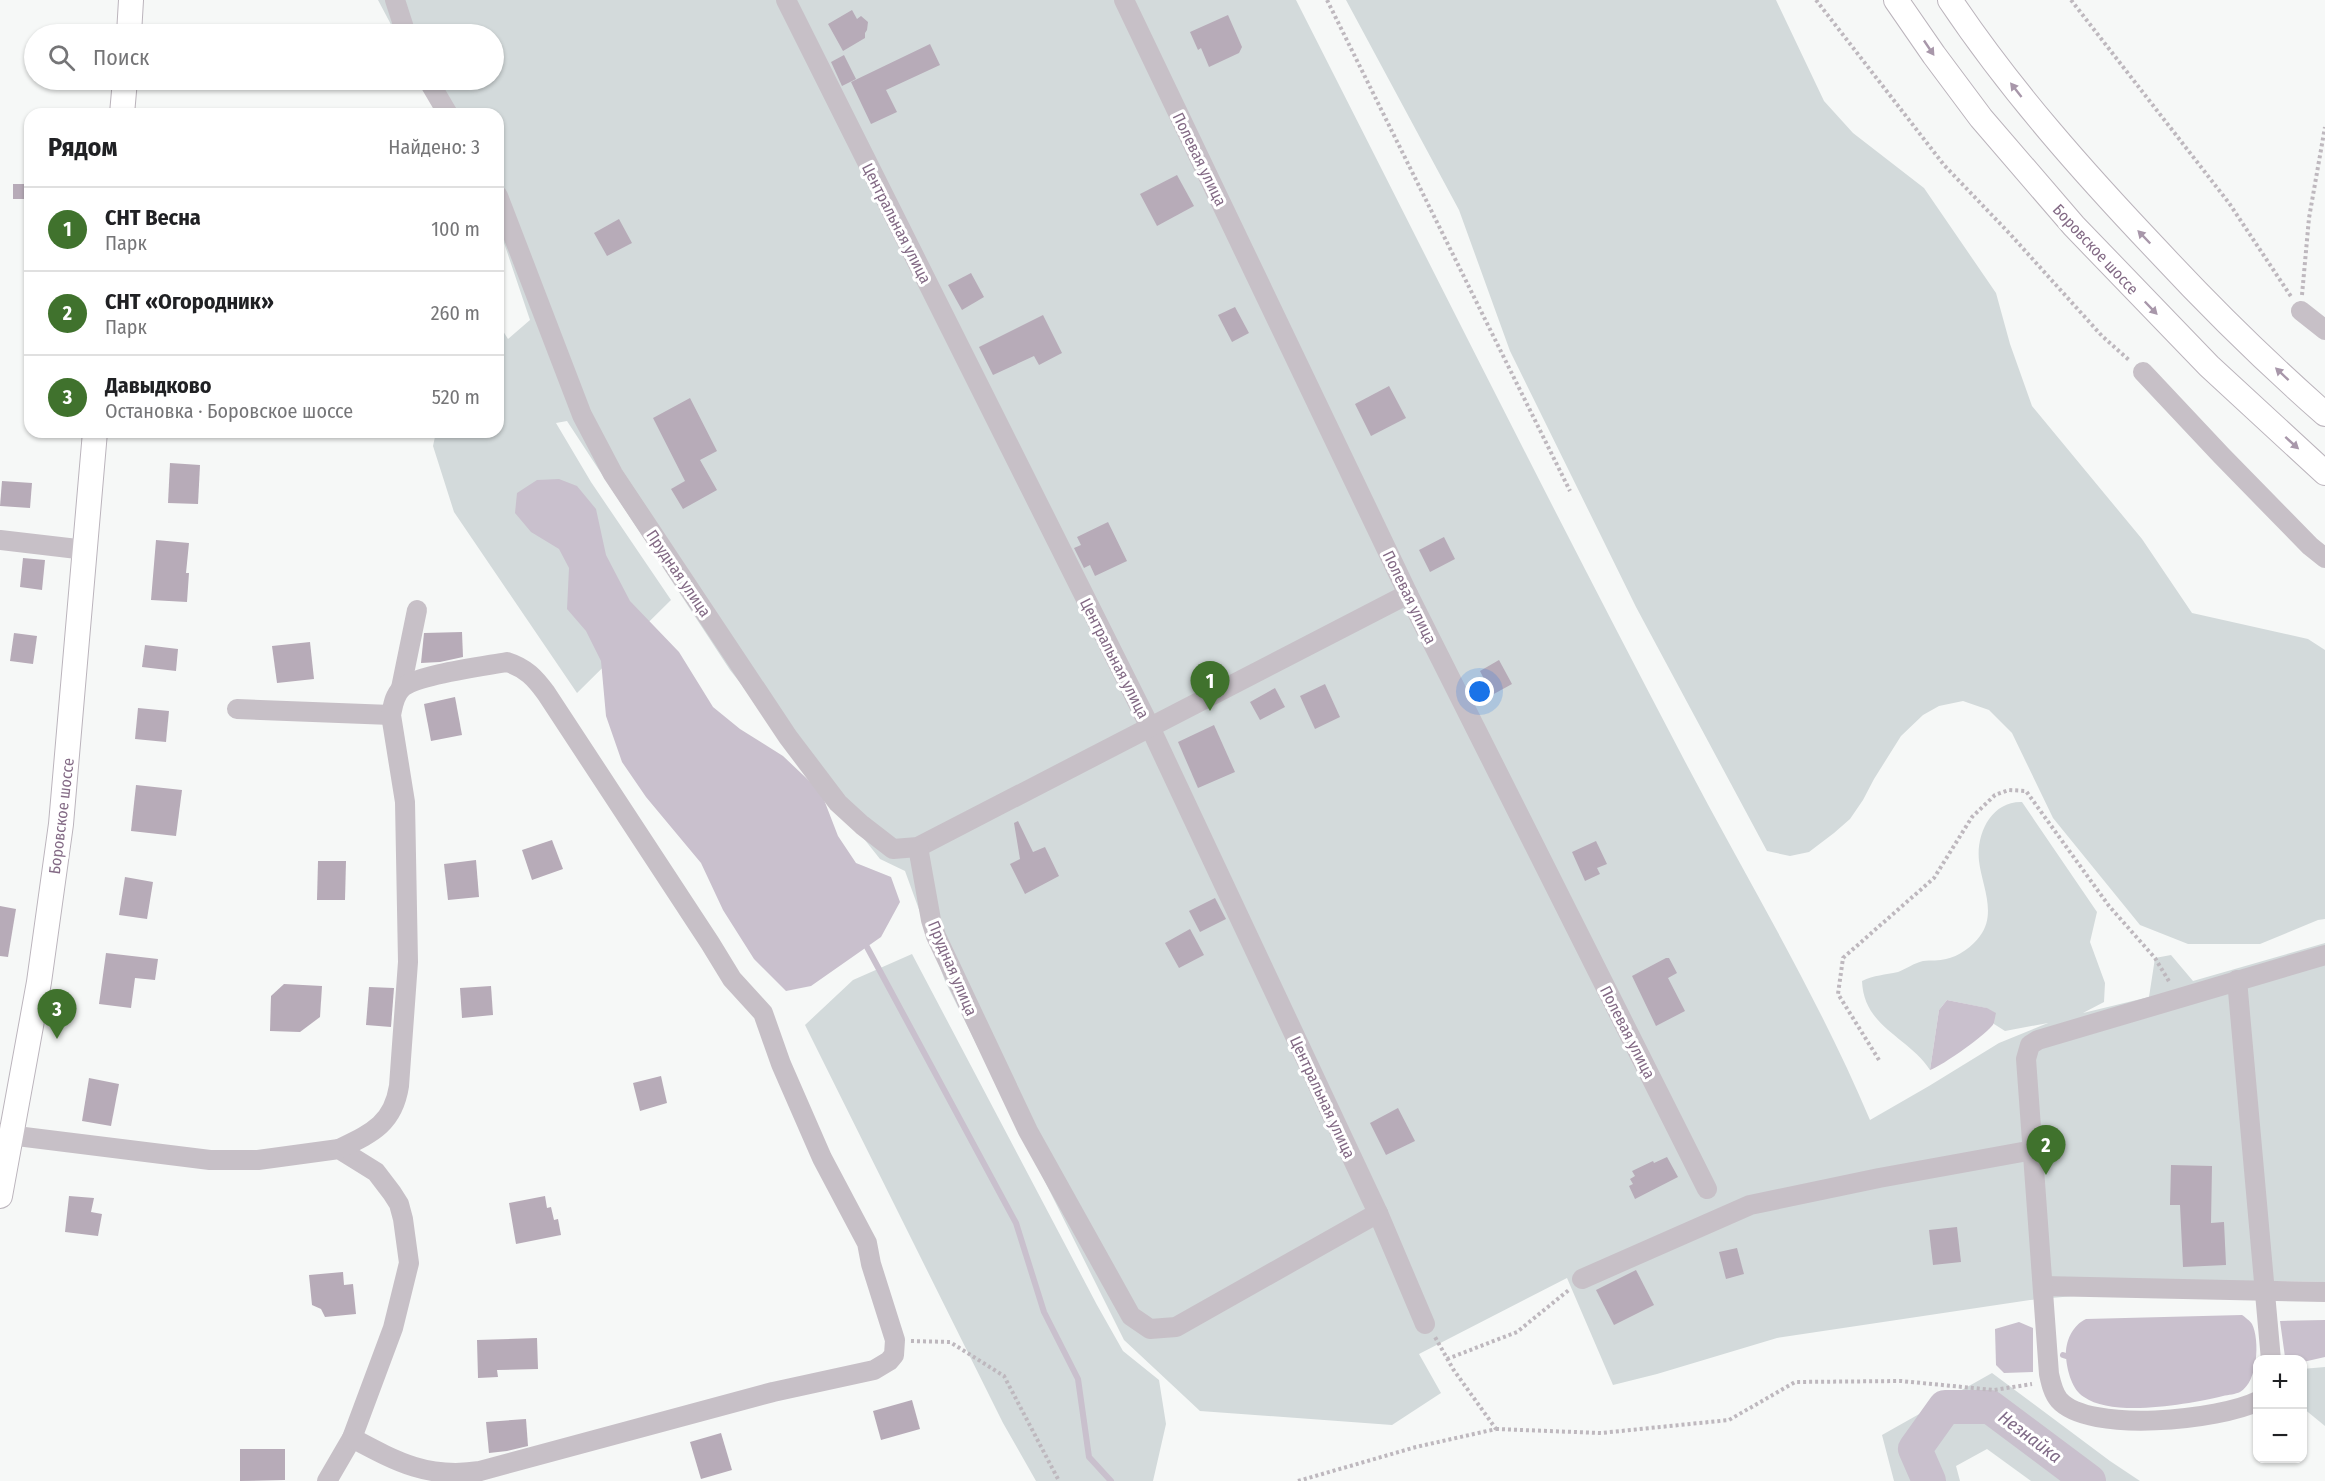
<!DOCTYPE html>
<html lang="ru">
<meta charset="utf-8">
<style>
body{margin:0;font-family:"Fira Sans Condensed",sans-serif;background:#f6f6f6;color:#202124}
.controls{position:absolute;right:18px;bottom:18px;display:grid;overflow:hidden;border-radius:12px;box-shadow:0 2px 4px #0004}
.controls button{width:54px;height:54px;display:grid;place-items:center;padding:0;border:0;border-bottom:2px solid #e0e0e0;background:#fff;color:#202124;font:30px sans-serif}
.you{position:absolute;left:1480px;top:692px;width:21px;height:21px;margin:-15px;border:4px solid #fff;border-radius:50%;background:#1a73e8;box-shadow:0 0 0 9px #1a73e833}
.badge{display:grid;place-items:center;width:39px;height:39px;border-radius:50%;background:#40722d;color:#fff;font-size:20px;font-weight:700}
.pin{position:absolute;translate:-50% -50px;filter:drop-shadow(0 2px 3px #0008)}
.pin::after{content:'';position:absolute;top:32px;width:21px;height:18px;background:inherit;clip-path:polygon(0 0,100% 0,50% 100%)}
.list{margin:0;padding:0;list-style:none}
h2{display:flex;justify-content:space-between;align-items:center;height:78px;margin:0;padding:0 24px;font-size:26px}
h2 small{font-size:20px;font-weight:400;color:#757577}
.list li{display:grid;grid-template-columns:39px 1fr auto;gap:18px;align-items:center;box-sizing:border-box;height:84px;padding:0 24px;border-top:2px solid #e0e0e0}
.list b{display:block;font-size:22px;white-space:nowrap}
.list p{margin:0;font-size:20px;white-space:nowrap;color:#757577}
.list em{font-size:20px;font-style:normal;color:#757577}
.icon{flex:none;width:33px;height:33px;fill:none;stroke:currentColor;stroke-width:2;stroke-linecap:round;stroke-linejoin:round}
.map{position:relative;flex:none;width:2325px;height:1481px;overflow:hidden}
.search{position:absolute;background:#fff;box-shadow:0 2px 4px #0004;left:24px;top:24px;width:480px;height:66px;display:flex;align-items:center;gap:15px;box-sizing:border-box;padding:0 21px;border-radius:33px;color:#757577;font-size:22px}
.panel{position:absolute;background:#fff;box-shadow:0 2px 4px #0004;left:24px;top:108px;width:480px;height:330px;border-radius:18px}
.map>svg:first-child{display:block}
.green{fill:#d3dadb}
.water{fill:#c9c0cd}
.lines{fill:none;stroke-linecap:round;stroke-linejoin:round}
.stream{stroke:#c9c0cd;stroke-width:6}
.river{stroke:#c9c0cd;stroke-width:34}
.building{fill:#b7abb8}
.major-casing{stroke:#bbb4bc;stroke-width:26}
.path{stroke:#beb8be;stroke-width:4;stroke-dasharray:3 3;stroke-linecap:butt}
.minor{stroke:#c7c0c7;stroke-width:20}
.major{stroke:#fff;stroke-width:24}
.oneway{fill:#a897aa}
.labels{text-anchor:middle;stroke-width:6;stroke-linejoin:round;paint-order:stroke}
.street-label{font-size:16px;fill:#836a85;stroke:#fff}
.water-label{font-size:18px;font-style:italic;fill:#806b87;stroke:#fff}
</style>
<div class="map">
<svg width="2325" height="1481" viewBox="0 0 2325 1481">
<rect width="100%" height="100%" fill="#f6f8f7"/>
<g class="green">
<path d="M378,0h918c127,250 252,501 383,750 64,123 137,242 191,370l59,-34 70,-43 49,-20 -43,8 -11,-7 1,-11 -9,-5 -39,-8 -8,10 -9,60c-22,-34 -66,-42 -68,-89 12,-6 23,-6 36,-9 8,-3 16,-9 25,-11 8,-1 16,0 23,-2 12,-2 27,-13 34,-23 17,-23 2,-50 -1,-75 -3,-27 12,-60 43,-59l75,110 -7,30 15,41 -1,19 -21,11 66,-16 6,-39 16,-3 22,26 132,-38v339l-84,-1 -211,19 -253,38 -120,36 -44,11 -46,-107 -148,76 22,39 -49,32 -192,-14 -76,-71 -179,-359 -40,-110 -25,-12 -150,-189 -163,-249 -11,2 35,59 80,118 -94,93 -123,-181 -21,-66 3,-14h62v-99l5,-2 5,8 22,-19 -32,-95v-111h-59l-19,-34h74v-46h-98z"/>
<path d="M1346,0h430l48,101 29,32 71,55 72,105 14,51 22,62 110,133 50,74 116,26 17,11v269l-7,1 -58,24h-72l-48,-19 -87,-107 -41,-85 -23,-23 -26,-9 -24,5 -16,9 -22,21 -27,43 -11,21 -13,19 -16,14 -25,19 -19,4 -23,-5 -131,-244 -126,-256 -51,-141z"/>
<path d="M912,954l185,351 26,46 36,29 7,44 -13,57h-117l-33,-58 -198,-398 48,-45z"/>
<path d="M2325,1367v59l-22,-18 -1,-39z"/>
<path d="M1992,1373l118,88 30,20h-109l-44,-32 -31,17 4,15h-66l-12,-46z"/>
</g>
<g class="water">
<path d="M559,479l18,7 19,23 10,46 24,46 49,51 34,55 27,22 43,27 38,36 17,44 18,27 35,14 9,25 -19,35 -70,49 -25,5 -32,-32 -31,-49 -22,-47 -55,-66 -24,-35 -16,-46 -5,-55 -15,-30 -19,-22 2,-41 -10,-19 -28,-17 -16,-19 2,-20 20,-13z"/>
<path d="M1947,1000l40,8 9,5c-1,3 -1,7 -2,10 -5,10 -52,43 -64,47l9,-60z"/>
<path d="M2242,1315c3,2 8,6 10,9 8,16 6,58 -12,68 -4,2 -12,3 -17,4 -33,8 -110,22 -139,1 -12,-7 -17,-27 -18,-40 -1,-16 7,-32 20,-38z"/>
<path d="M2325,1320v37l-22,5 -1,-2 -13,-1 -4,-2 -5,-36z"/>
<path d="M2019,1322l14,6v44l-29,1 -8,-8 -1,-36z"/>
</g>
<g class="lines">
<g class="stream">
<path d="M867,947l149,276 28,89 34,67 11,78 22,24"/>
<path d="M2063,1355l3,1"/>
</g>
<path class="river" d="M1929,1481l-14,-32 30,-42h45l99,74"/>
</g>
<g class="building">
<path d="M852,10l5,9 4,-3 7,6 -1,8 -2,3v5l-22,13 -15,-27z"/>
<path d="M1228,15l14,32 -3,6 -30,14 -8,-19 -3,2 -8,-18z"/>
<path d="M930,44l10,21 -54,25 11,22 -26,12 -20,-42z"/>
<path d="M844,55l12,24 -14,7 -11,-24z"/>
<path d="M1177,175l17,31 -37,20 -17,-32z"/>
<rect x="13" y="184" width="17" height="15"/>
<path d="M619,219l13,24 -25,13 -13,-23z"/>
<path d="M971,273l13,24 -22,13 -14,-25z"/>
<path d="M1235,307l14,26 -17,9 -14,-27z"/>
<path d="M1043,315l19,38 -23,12 -5,-9 -41,19 -14,-28z"/>
<path d="M1389,386l17,32 -35,18 -16,-32z"/>
<path d="M690,398l27,53 -17,9 17,30 -34,19 -12,-20 14,-8 -32,-63z"/>
<path d="M170,463l30,2 -2,39 -30,-1z"/>
<path d="M2,481l30,2 -2,25 -30,-2z"/>
<path d="M1108,522l19,39 -32,15 -5,-11 -6,3 -10,-20 7,-3 -4,-8z"/>
<path d="M1444,537l11,22 -25,13 -11,-22z"/>
<path d="M156,540l33,3 -3,30h3l-2,29 -36,-2z"/>
<path d="M23,558l22,2 -3,30 -22,-3z"/>
<path d="M462,632l1,25 -23,5 -19,1 3,-30z"/>
<path d="M14,633l23,3 -4,28 -23,-3z"/>
<path d="M310,642l4,37 -37,4 -5,-37z"/>
<path d="M145,645l33,4 -2,22 -34,-4z"/>
<path d="M1499,660l13,24 -20,11 -12,-24z"/>
<path d="M1325,684l15,33 -25,12 -15,-33z"/>
<path d="M1275,688l10,19 -25,13 -10,-18z"/>
<path d="M455,697l7,38 -31,6 -7,-37z"/>
<path d="M138,708l31,3 -3,31 -31,-3z"/>
<path d="M1214,725l21,47 -37,16 -20,-46z"/>
<path d="M136,785l46,5 -6,46 -45,-5z"/>
<path d="M1018,821l15,31 12,-5 14,29 -34,18 -15,-30 10,-5 -6,-36z"/>
<path d="M552,840l11,29 -31,11 -10,-30z"/>
<path d="M1596,841l11,23 -10,4 3,6 -15,7 -13,-29z"/>
<path d="M476,860l3,37 -31,3 -4,-36z"/>
<path d="M318,861h28l-1,39h-28z"/>
<path d="M125,877l28,5 -6,37 -28,-4z"/>
<path d="M1215,898l11,21 -26,13 -11,-21z"/>
<path d="M0,906l16,3 -8,48 -8,-1z"/>
<path d="M1190,929l14,26 -25,13 -14,-25z"/>
<path d="M106,953l52,6 -3,21 -20,-2 -4,30 -32,-4z"/>
<path d="M1666,958h3l8,15 -9,5 17,33 -29,15 -24,-50z"/>
<path d="M284,984l38,2 -2,31 -20,15 -30,-1 1,-35z"/>
<path d="M491,986l2,29 -31,3 -2,-30z"/>
<path d="M369,987l25,1 -3,39 -25,-2z"/>
<path d="M661,1076l6,27 -27,8 -7,-28z"/>
<path d="M89,1078l30,6 -8,42 -29,-5z"/>
<path d="M1398,1108l17,33 -29,14 -16,-32z"/>
<path d="M1667,1157l11,20 -43,22 -6,-13 4,-2 -3,-5 5,-3 -3,-5 21,-10 1,2z"/>
<path d="M2171,1165l41,1 -1,57 13,-1 2,43 -43,2 -3,-62h-10z"/>
<path d="M69,1196l25,2 -3,14 11,2 -4,22 -33,-4z"/>
<path d="M545,1196l2,12 4,-1 3,13 4,-1 3,16 -45,9 -7,-41z"/>
<path d="M1957,1227l4,35 -28,3 -4,-35z"/>
<path d="M1737,1248l7,26 -18,5 -7,-27z"/>
<path d="M1636,1270l18,35 -40,20 -18,-35z"/>
<path d="M343,1272l1,13 9,-1 3,30 -31,3 -4,-8 -9,-4 -3,-30z"/>
<path d="M537,1338l1,31 -41,1 1,7 -20,1 -1,-38z"/>
<path d="M912,1400l8,29 -39,11 -8,-29z"/>
<path d="M526,1419l2,27 -21,5 -18,2 -3,-31z"/>
<path d="M721,1433l11,37 -31,9 -11,-37z"/>
<path d="M240,1449h45v31l-45,1z"/>
</g>
<g class="lines">
<g class="major-casing">
<g id="major">
<path d="M1896,0l38,55 47,63 93,108 135,140 116,107"/>
<path d="M1950,0c61,91 134,173 209,252 53,57 108,111 166,162"/>
<path d="M129,34l2,-34"/>
<path d="M122,114l3,-34"/>
<path d="M0,1196l39,-214 22,-158 34,-392"/>
</g>
</g>
<g class="path">
<path d="M1327,0l243,491"/>
<path d="M1816,0l128,165 66,69 92,102 27,24"/>
<path d="M2071,0l158,203 63,95"/>
<path d="M2302,295l7,-77 16,-91"/>
<path d="M1879,1060l-41,-66 5,-36 91,-80 38,-61 23,-22 14,-5 17,1 83,115 46,52 15,25"/>
<path d="M911,1341l39,1 54,34 55,105"/>
<path d="M1447,1359l70,-27 53,-43"/>
<path d="M1496,1429l105,4 128,-13 66,-38 106,-1 93,9 38,-6"/>
<path d="M1298,1481l118,-34 80,-18 -43,-60 -18,-32"/>
</g>
<g class="minor">
<path d="M395,0l11,34"/>
<path d="M786,0l364,727 228,486 47,111"/>
<path d="M1124,0l284,594 299,595"/>
<path d="M428,80l20,34"/>
<path d="M498,196l84,219 31,59 175,263 50,66 24,22 31,24 25,-2 490,-253"/>
<path d="M2301,311l24,19"/>
<path d="M2143,372l78,83 89,91 15,12"/>
<path d="M0,540l86,10"/>
<path d="M401,688l16,-78"/>
<path d="M237,709l154,6"/>
<path d="M918,847l13,73 5,16 92,195 103,185 19,13 26,-2 202,-114"/>
<path d="M2237,980l34,380"/>
<path d="M0,1134l210,26h48l81,-11 37,23 16,21 7,11 4,15 6,44 -16,65 -41,110 -25,43"/>
<path d="M339,1149c33,-16 54,-25 60,-63l9,-124 -3,-160 -14,-87c2,-9 3,-19 10,-26 13,-14 85,-23 106,-27 19,6 28,16 39,31l164,250 22,36 31,34 18,51 41,94 45,85 4,21 24,76 -1,15 -5,6 -15,9 -101,22 -293,79c-52,8 -83,-9 -128,-33"/>
<path d="M1582,1279l168,-74 129,-27 154,-28"/>
<path d="M2043,1286l282,6"/>
<path d="M2258,1401c-38,19 -169,33 -199,-1 -6,-7 -8,-17 -10,-26l-23,-315 4,-14 8,-5 287,-85"/>
</g>
<use href="#major" class="major"/>
</g>
<defs><path id="oneway-solid" d="M-6-.8H1V-3.2L6.5 0L1 3.2V.8H-6Z" transform="scale(1.5)"/></defs>
<g class="oneway">
<use href="#oneway-solid" transform="translate(1929 48) rotate(56)"/>
<use href="#oneway-solid" transform="translate(2016 90) rotate(-128)"/>
<use href="#oneway-solid" transform="translate(2144 237) rotate(-134)"/>
<use href="#oneway-solid" transform="translate(2151 308) rotate(46)"/>
<use href="#oneway-solid" transform="translate(2282 374) rotate(-137)"/>
<use href="#oneway-solid" transform="translate(2292 443) rotate(42)"/>
</g>
<g class="labels">
<g class="street-label">
<text transform="translate(1200 159) rotate(64)" y="6">Полевая улица</text>
<text transform="translate(897 223) rotate(63)" y="6">Центральная улица</text>
<text transform="translate(2096 249) rotate(47)" y="6">Боровское шоссе</text>
<text transform="translate(679 573) rotate(56)" y="6">Прудная улица</text>
<text transform="translate(1410 597) rotate(64)" y="6">Полевая улица</text>
<text transform="translate(1115 658) rotate(63)" y="6">Центральная улица</text>
<text transform="translate(61 816) rotate(-83)" y="6">Боровское шоссе</text>
<text transform="translate(953 968) rotate(67)" y="6">Прудная улица</text>
<text transform="translate(1628 1032) rotate(63)" y="6">Полевая улица</text>
<text transform="translate(1323 1097) rotate(65)" y="6">Центральная улица</text>
</g>
<g class="water-label">
<text transform="translate(2030 1437) rotate(37)" y="6">Незнайка</text>
</g>
</g>
</svg>
<div class="controls">
<button>+</button>
<button>−</button>
</div>
<div class="you"></div>
<div class="pin badge" style="left:1210px;top:711px">1</div>
<div class="pin badge" style="left:2046px;top:1175px">2</div>
<div class="pin badge" style="left:57px;top:1039px">3</div>
<div class="search"><svg class="icon" aria-label="search" viewBox="0 0 24 24"><circle cx="10" cy="10" r="6"/><path d="M15 15l6 6"/></svg>Поиск</div>
<section class="panel">
<h2>Рядом<small>Найдено: 3</small></h2>
<ul class="list">
<li><span class="badge">1</span><div><b>СНТ Весна</b><p>Парк</p></div><em>100 m</em></li>
<li><span class="badge">2</span><div><b>СНТ «Огородник»</b><p>Парк</p></div><em>260 m</em></li>
<li><span class="badge">3</span><div><b>Давыдково</b><p>Остановка · Боровское шоссе</p></div><em>520 m</em></li>
</ul>
</section>
</div>
